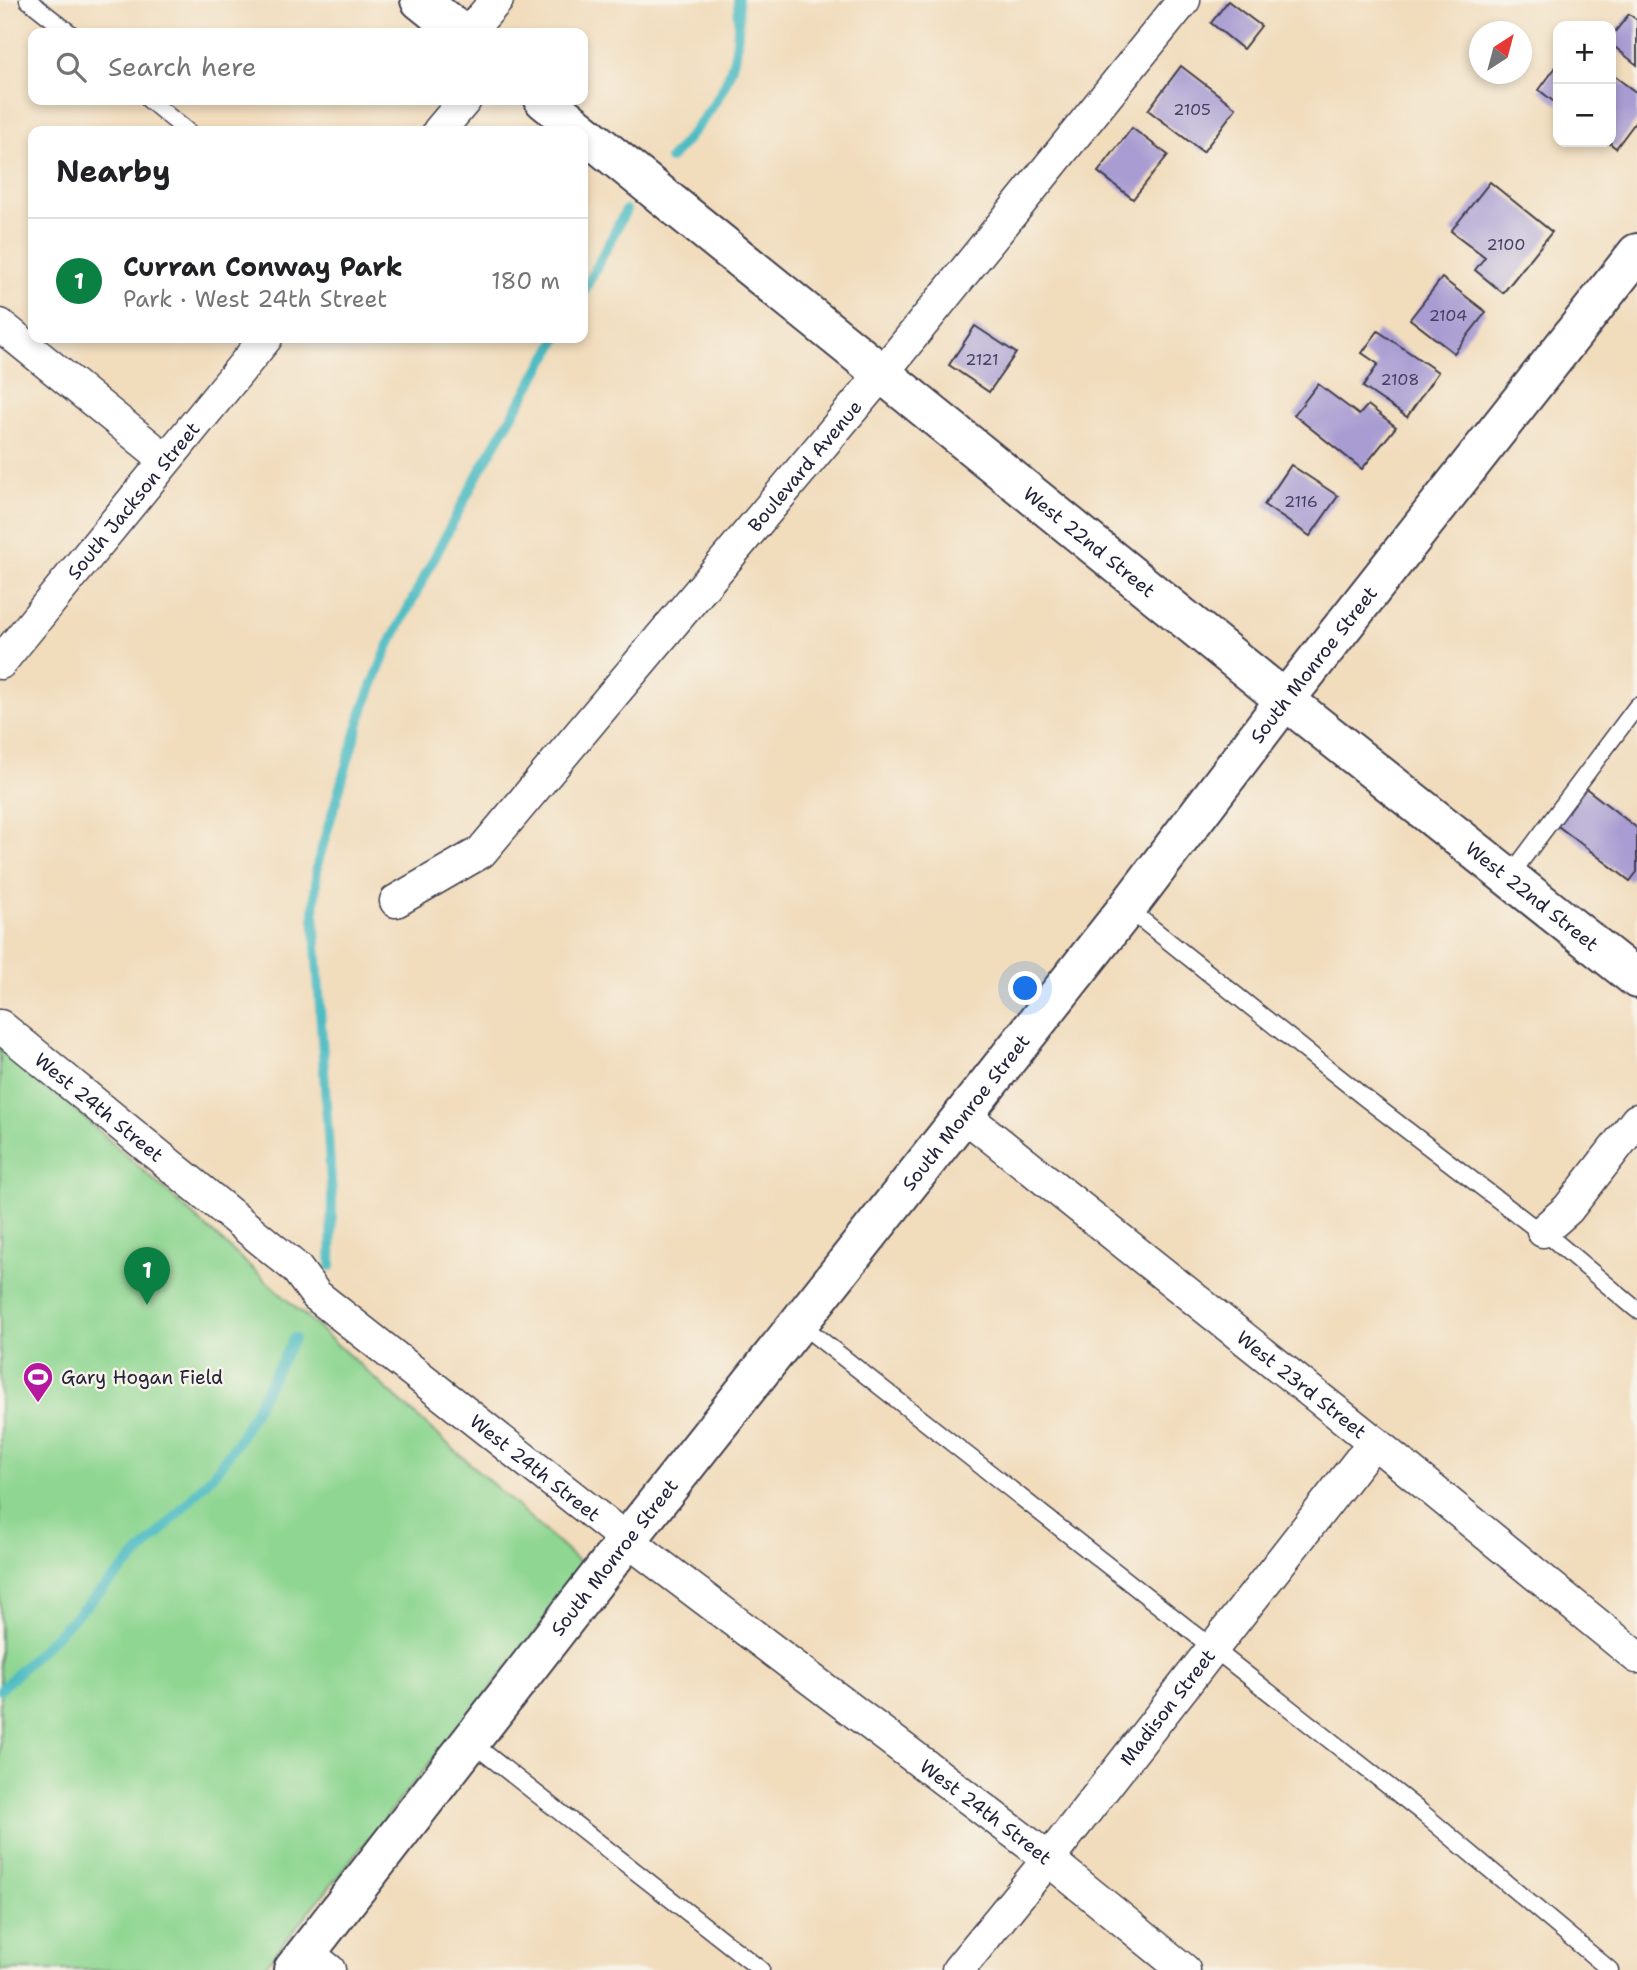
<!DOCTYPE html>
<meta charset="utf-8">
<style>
body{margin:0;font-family:"Shantell Sans",sans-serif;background:#f6f6f6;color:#202124}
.controls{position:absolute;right:21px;top:21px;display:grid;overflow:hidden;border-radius:14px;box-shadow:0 4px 10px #0003}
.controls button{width:63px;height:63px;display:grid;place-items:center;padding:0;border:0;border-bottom:2px solid #e0e0e0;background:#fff;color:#202124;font:35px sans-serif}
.compass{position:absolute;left:1469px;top:21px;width:63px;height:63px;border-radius:50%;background:#fff;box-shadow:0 4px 10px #0003;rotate:36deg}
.you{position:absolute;left:1026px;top:989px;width:24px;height:24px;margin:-18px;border:5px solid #fff;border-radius:50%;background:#1a73e8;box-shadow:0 0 0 10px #1a73e833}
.badge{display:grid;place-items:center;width:46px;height:46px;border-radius:50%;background:#0b8043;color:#fff;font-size:23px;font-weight:700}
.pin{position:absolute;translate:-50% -58px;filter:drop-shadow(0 2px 4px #0008)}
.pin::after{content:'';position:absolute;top:37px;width:24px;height:21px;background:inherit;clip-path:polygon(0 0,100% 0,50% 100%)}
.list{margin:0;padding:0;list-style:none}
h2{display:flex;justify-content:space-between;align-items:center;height:91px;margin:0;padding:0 28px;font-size:30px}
h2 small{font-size:23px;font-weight:400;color:#757577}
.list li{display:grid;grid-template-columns:46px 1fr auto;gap:21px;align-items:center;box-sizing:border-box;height:126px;padding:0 28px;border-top:2px solid #e0e0e0}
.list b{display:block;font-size:26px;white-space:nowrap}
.list p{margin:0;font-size:23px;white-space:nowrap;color:#757577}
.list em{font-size:23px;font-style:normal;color:#757577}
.icon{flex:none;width:38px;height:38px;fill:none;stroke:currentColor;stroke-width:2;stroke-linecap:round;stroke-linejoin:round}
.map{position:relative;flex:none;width:1637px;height:1970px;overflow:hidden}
.search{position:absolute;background:#fff;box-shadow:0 4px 10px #0003;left:28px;top:28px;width:560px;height:77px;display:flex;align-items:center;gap:18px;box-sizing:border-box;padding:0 24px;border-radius:14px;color:#757577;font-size:26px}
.panel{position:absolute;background:#fff;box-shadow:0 4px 10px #0003;left:28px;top:126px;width:560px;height:217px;border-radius:14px}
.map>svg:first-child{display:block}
.green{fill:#8ed691;stroke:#587c66;stroke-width:2}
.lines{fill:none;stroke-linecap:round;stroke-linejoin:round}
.stream{stroke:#4dbcc3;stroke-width:10}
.building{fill:#a89cd2}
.service-casing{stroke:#413e4e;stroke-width:19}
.minor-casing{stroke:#413e4e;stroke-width:35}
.tertiary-casing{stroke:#413e4e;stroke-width:42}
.service{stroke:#fff;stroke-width:16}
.minor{stroke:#fff;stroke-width:32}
.tertiary{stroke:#fff;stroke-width:38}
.labels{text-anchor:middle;stroke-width:5;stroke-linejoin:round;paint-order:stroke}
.number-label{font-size:16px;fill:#444061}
.street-label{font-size:19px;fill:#22223b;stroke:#f7f3e8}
.poi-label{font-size:19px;fill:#22223b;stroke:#f7f3e8;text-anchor:start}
</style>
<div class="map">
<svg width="1637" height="1970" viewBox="0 0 1637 1970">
<rect width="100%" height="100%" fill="#f7f3e8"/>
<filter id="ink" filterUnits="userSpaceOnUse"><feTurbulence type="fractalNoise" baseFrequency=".0143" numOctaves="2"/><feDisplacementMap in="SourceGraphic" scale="14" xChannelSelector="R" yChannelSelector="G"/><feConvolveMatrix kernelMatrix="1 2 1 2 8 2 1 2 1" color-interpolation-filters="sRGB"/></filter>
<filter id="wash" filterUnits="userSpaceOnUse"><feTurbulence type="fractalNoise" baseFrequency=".00686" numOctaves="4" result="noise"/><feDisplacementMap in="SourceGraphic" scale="28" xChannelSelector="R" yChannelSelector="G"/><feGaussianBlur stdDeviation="1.57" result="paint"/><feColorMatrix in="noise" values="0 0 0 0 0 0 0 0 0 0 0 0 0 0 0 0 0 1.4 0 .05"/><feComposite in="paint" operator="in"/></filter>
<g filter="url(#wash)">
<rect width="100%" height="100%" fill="#f1dcbc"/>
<path class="green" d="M0,1042l587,527 -325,401h-262z"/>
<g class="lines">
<g class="stream">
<path d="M670,159c47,-55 73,-83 68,-159"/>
<path d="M583,293l43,-83"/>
<path d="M331,1266l1,-68 -18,-285 3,-48 46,-156 25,-62 91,-175 79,-134"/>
<path d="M0,1690l159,-156 58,-64 21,-29 56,-103"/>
</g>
</g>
<g id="blocks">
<g class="building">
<path d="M1228,1l33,25 -18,23 -32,-26z"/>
<path d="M1629,14l8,6v45l-26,-21v-7z"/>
<path d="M1558,64v41l-19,-15z"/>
<path d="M1181,66l55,42 -33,44 -55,-42z"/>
<path d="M1614,76l23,17v27l-21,28 -8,-6h3v-62z"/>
<path d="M1132,128l36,27 -35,44 -35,-27z"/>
<path d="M1490,182l62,50 -49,61 -28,-23 10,-13 -34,-26z"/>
<path d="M1442,278l44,34 -32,41 -44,-34z"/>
<path d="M975,326l41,27 -27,39 -40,-27z"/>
<path d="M1378,331l60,41 -31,45 -44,-30 15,-23 -16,-11z"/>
<path d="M1318,384l41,31 9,-10 28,22 -34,42 -68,-54z"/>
<path d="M1291,465l47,31 -28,40 -46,-31z"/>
<path d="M1583,786l54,42v44l-7,9 -76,-58z"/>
</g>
</g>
</g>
<g filter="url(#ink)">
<use href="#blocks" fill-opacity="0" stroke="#413e4e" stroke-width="2"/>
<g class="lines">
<g class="service-casing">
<g id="service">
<path d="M28,0l42,33"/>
<path d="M149,100l38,31"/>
<path d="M1509,877l128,-171"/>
<path d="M1127,908l238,190 166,127 12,6 94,79"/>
<path d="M798,1322l622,489 190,159"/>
<path d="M472,1743l289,227"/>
</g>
</g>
<g class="minor-casing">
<g id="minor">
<path d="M468,33l29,-33"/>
<path d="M439,131l26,-31"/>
<path d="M0,325l165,134"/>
<path id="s1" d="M0,663l266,-325"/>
<path id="s2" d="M396,901l85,-49 403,-481 300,-371"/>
<path id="s3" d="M0,1026l296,242 20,27 311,245 401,303 156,127"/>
<path id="s4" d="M964,1115l410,327 263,215"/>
<path d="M1543,1231l25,-22 69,-89"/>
<path d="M306,1952l23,18"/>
<path id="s5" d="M958,1970l89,-109 327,-419"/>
</g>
</g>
<g class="tertiary-casing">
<g id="tertiary">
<path d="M420,0l41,33"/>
<path id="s6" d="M544,100l741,600 352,279"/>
<path id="s7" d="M293,1970l334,-430 500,-632 158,-208 352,-447"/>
</g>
</g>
<use href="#service" class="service"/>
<use href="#minor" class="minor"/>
<use href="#tertiary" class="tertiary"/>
</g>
</g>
<defs>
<g id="stadium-pin" transform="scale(1.575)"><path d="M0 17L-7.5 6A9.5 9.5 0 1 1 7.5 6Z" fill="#b5179e" stroke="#f7f3e8"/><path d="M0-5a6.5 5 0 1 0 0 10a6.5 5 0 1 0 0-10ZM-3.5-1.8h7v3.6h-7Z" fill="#fff"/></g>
</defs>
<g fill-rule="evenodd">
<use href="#stadium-pin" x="38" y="1377"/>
</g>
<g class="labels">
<g class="number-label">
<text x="1192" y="115">2105</text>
<text x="1506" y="250">2100</text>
<text x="1448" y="321">2104</text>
<text x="982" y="365">2121</text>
<text x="1400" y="385">2108</text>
<text x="1301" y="507">2116</text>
</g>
<g class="street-label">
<text dy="7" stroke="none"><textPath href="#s2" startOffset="602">Boulevard Avenue</textPath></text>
<text dy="7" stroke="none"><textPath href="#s1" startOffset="210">South Jackson Street</textPath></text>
<text dy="7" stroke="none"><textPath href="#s6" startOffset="702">West 22nd Street</textPath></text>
<text dy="7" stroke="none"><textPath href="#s7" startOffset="1657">South Monroe Street</textPath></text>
<text dy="7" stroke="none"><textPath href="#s6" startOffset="1269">West 22nd Street</textPath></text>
<text dy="7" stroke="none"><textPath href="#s3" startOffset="128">West 24th Street</textPath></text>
<text dy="7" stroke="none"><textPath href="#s7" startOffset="1090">South Monroe Street</textPath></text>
<text dy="7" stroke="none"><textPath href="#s4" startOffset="432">West 23rd Street</textPath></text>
<text dy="7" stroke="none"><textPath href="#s3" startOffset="695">West 24th Street</textPath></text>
<text dy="7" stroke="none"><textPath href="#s7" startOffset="523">South Monroe Street</textPath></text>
<text dy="7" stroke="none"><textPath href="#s5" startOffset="336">Madison Street</textPath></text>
<text dy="7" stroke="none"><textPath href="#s3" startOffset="1262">West 24th Street</textPath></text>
</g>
<g class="poi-label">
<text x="61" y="1384">Gary Hogan Field</text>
</g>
</g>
</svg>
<div class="controls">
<button>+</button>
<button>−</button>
</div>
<svg class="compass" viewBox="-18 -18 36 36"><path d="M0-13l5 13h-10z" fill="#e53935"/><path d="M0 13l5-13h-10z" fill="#757577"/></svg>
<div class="you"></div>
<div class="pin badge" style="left:147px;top:1305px">1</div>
<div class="search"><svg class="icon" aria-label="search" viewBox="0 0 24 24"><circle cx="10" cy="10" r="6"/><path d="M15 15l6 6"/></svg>Search here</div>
<section class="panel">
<h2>Nearby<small></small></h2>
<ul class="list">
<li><span class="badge">1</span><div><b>Curran Conway Park</b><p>Park · West 24th Street</p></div><em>180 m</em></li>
</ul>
</section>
</div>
